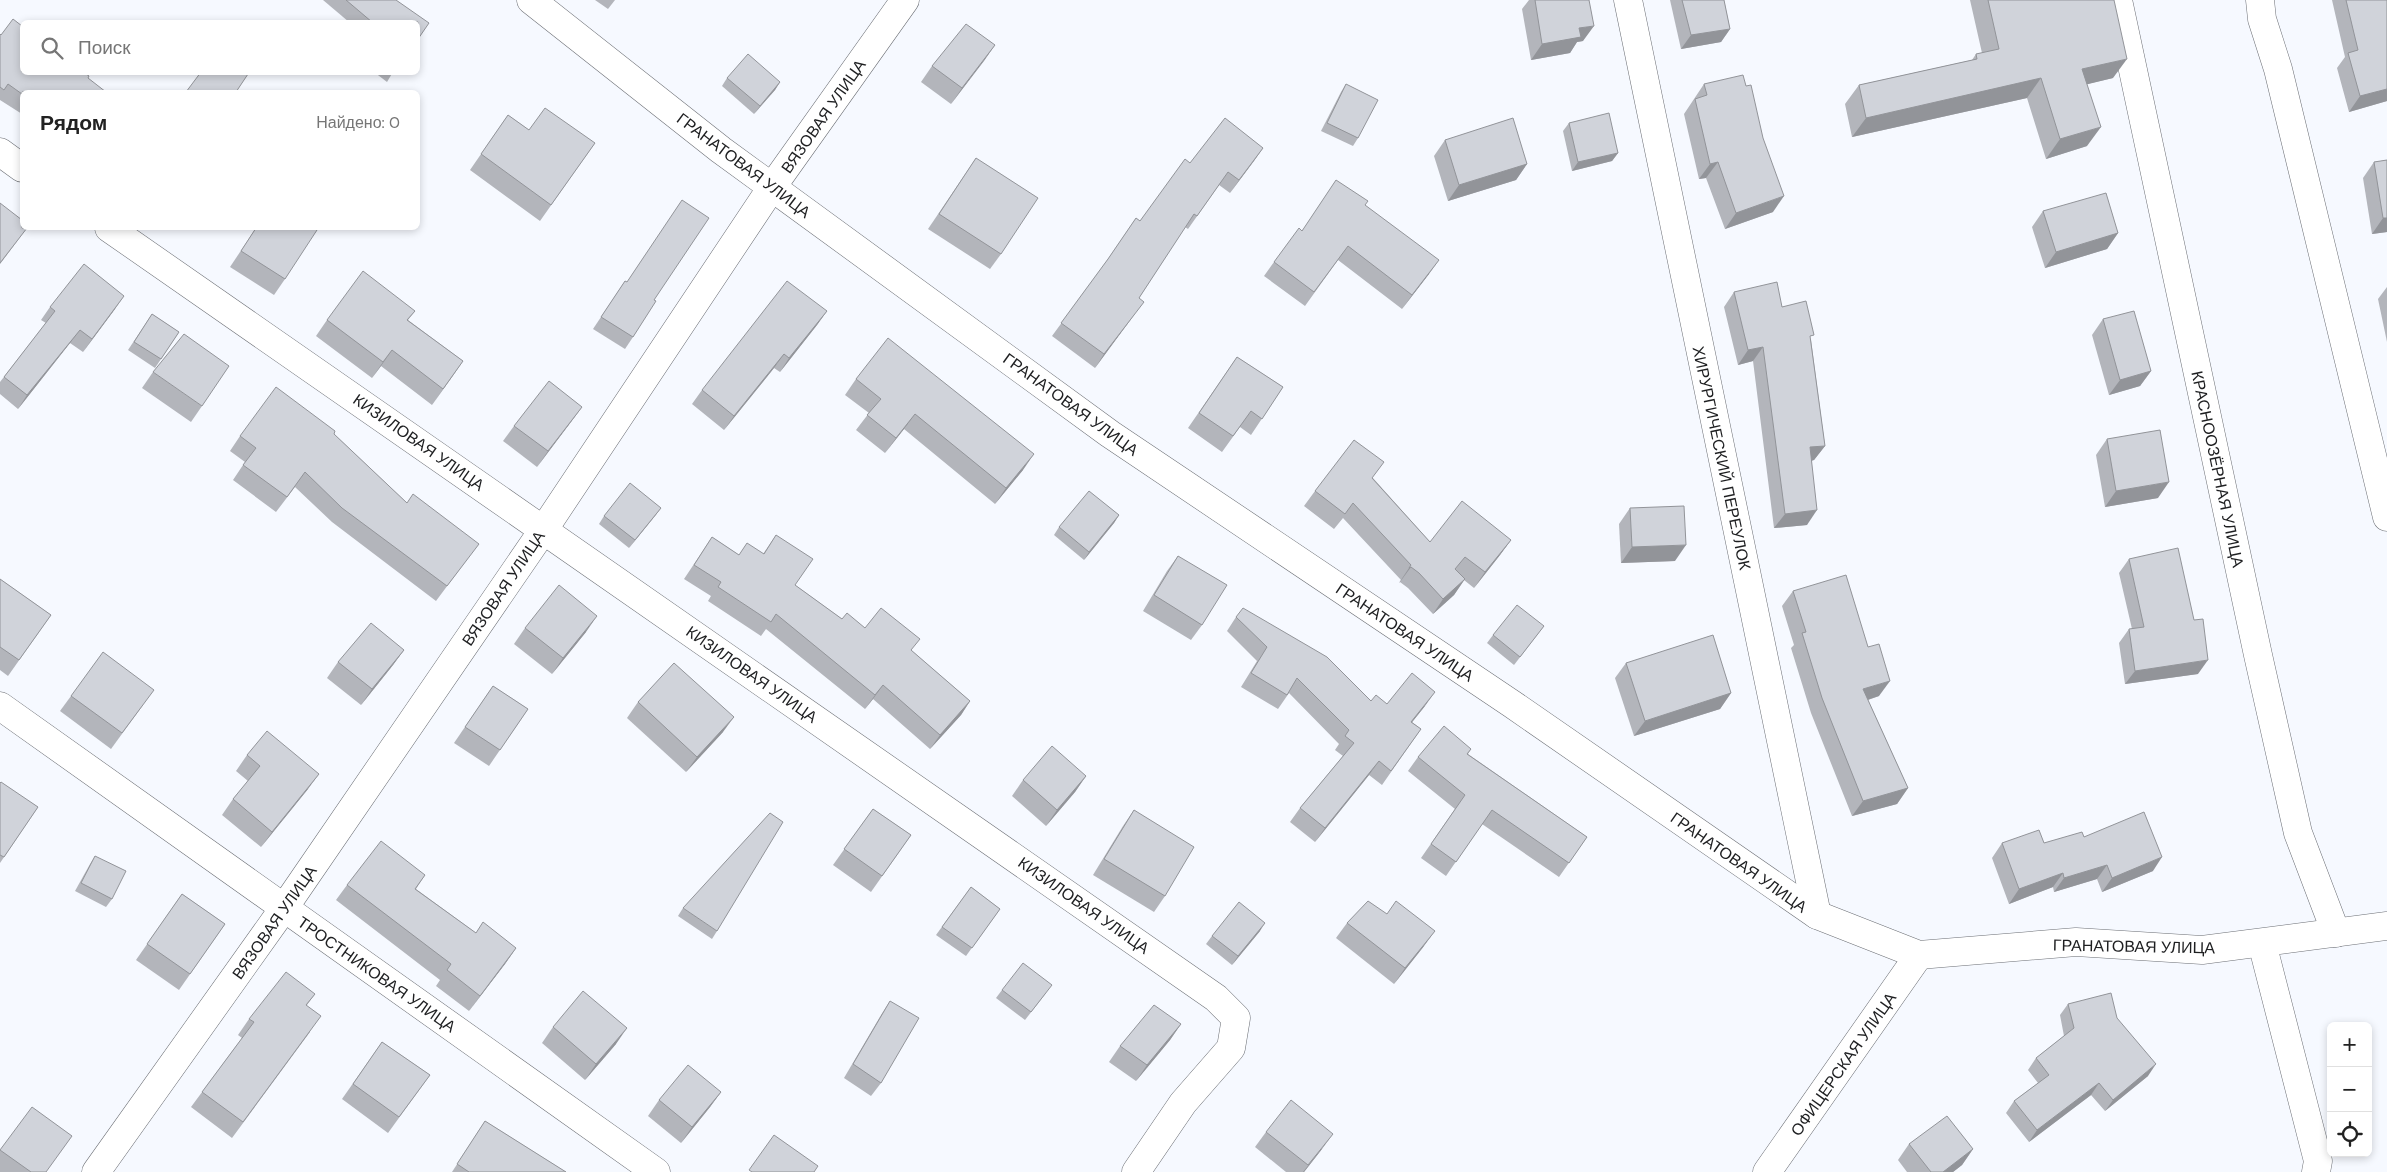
<!DOCTYPE html>
<html lang="ru">
<meta charset="utf-8">
<style>
body{margin:0;font-family:"DM Sans",sans-serif;background:#f2f2f2;color:#222}
.controls{position:absolute;right:15px;bottom:15px;display:grid;overflow:hidden;border-radius:8px;box-shadow:0 2px 8px #0003}
.controls button{width:45px;height:45px;display:grid;place-items:center;padding:0;border:0;border-bottom:1px solid #e0e0e0;background:#fff;color:#222;font:25px sans-serif}
.list{margin:0;padding:0;list-style:none}
h2{display:flex;justify-content:space-between;align-items:center;height:65px;margin:0;padding:0 20px;font-size:21px}
h2 small{font-size:16px;font-weight:400;color:#767676}
.icon{flex:none;width:28px;height:28px;fill:none;stroke:currentColor;stroke-width:2;stroke-linecap:round;stroke-linejoin:round}
.map{position:relative;flex:none;width:2387px;height:1172px;overflow:hidden}
.search{position:absolute;background:#fff;box-shadow:0 2px 8px #0003;left:20px;top:20px;width:400px;height:55px;display:flex;align-items:center;gap:12px;box-sizing:border-box;padding:0 18px;border-radius:8px;color:#767676;font-size:19px}
.panel{position:absolute;background:#fff;box-shadow:0 2px 8px #0003;left:20px;top:90px;width:400px;height:140px;border-radius:8px}
.map>svg:first-child{display:block}
.lines{fill:none;stroke-linecap:round;stroke-linejoin:round}
.minor-casing{stroke:#6c6f75;stroke-width:29}
.minor{stroke:#fff;stroke-width:28}
.wall{fill:#b3b5bb}
.shaded-wall{fill:#929499}
.building{fill:#d0d3da;stroke:#929499}
.labels{text-anchor:middle;stroke-width:5;stroke-linejoin:round;paint-order:stroke}
.street-label{font-size:16px;fill:#1e1f21;stroke:#fff}
</style>
<div class="map">
<svg width="2387" height="1172" viewBox="0 0 2387 1172">
<rect width="100%" height="100%" fill="#f6f9ff"/>
<g class="lines">
<g class="minor-casing">
<g id="minor">
<path d="M531,0l190,150 389,284 402,270 305,211 102,40 157,-13 126,8 185,-24"/>
<path d="M1628,0l189,915"/>
<path d="M2118,0l140,655 40,178 38,100"/>
<path d="M2260,0l2,19 16,50 109,448"/>
<path d="M0,152l22,16"/>
<path d="M109,228l1107,770 20,20 -5,30 -48,55 -47,69"/>
<path d="M0,706l656,466"/>
<path d="M2262,943l56,218 -2,11"/>
<path d="M96,1172l188,-264 260,-379 228,-342 133,-187"/>
<path d="M1767,1172l152,-217"/>
</g>
</g>
<use href="#minor" class="minor"/>
</g>
<g class="wall">
<path d="M323,0h73l22,22h-69z"/>
<path d="M595,0h20l-7,9z"/>
<path d="M1529,0h60l-6,41 -6,1 -7,11 -39,7 -9,-51z"/>
<path d="M1670,0h54l6,29 -9,13 -40,7z"/>
<path d="M1970,0h144l-1,78 -26,6v62l-41,13 -19,-61 -175,39 -7,-33 14,-19 113,-25 4,-6 6,-1z"/>
<path d="M2332,0h55v101l-38,11 -12,-44 8,-11z"/>
<path d="M0,34l22,38 66,6 -66,14v22l-22,-14z"/>
<path d="M995,45l-44,59 -30,-22 11,-16z"/>
<path d="M374,72h19l-6,10z"/>
<path d="M727,78l53,4 -5,8 -21,24 -32,-28z"/>
<path d="M1346,84l12,54 -5,8 -32,-15 20,-39z"/>
<path d="M1704,84l69,128 -48,17 -19,-51 -7,1 -15,-65z"/>
<path d="M508,115l21,15 66,13 -55,78 -70,-51z"/>
<path d="M1569,123l49,30 -6,8 -40,10 -9,-40z"/>
<path d="M1445,140l82,24 -11,16 -68,21 -14,-45z"/>
<path d="M1263,148l-33,45 -11,-8 -31,44 -3,-2 -46,71 -5,17 -39,53 -43,-32 52,-71 32,-47 4,3 50,-58z"/>
<path d="M976,158l25,96 -11,15 -62,-40z"/>
<path d="M2387,160v72l-15,2 -9,-56 11,-16z"/>
<path d="M1365,205l64,69 -27,35 -64,-49 -33,46 -41,-30 10,-14 28,-32z"/>
<path d="M2043,211l75,22 -11,16 -62,19 -13,-41z"/>
<path d="M256,228h57l-28,51 -11,16 -44,-28z"/>
<path d="M625,281l29,19 -21,37 -8,12 -32,-20z"/>
<path d="M2387,287v55l-9,-43z"/>
<path d="M1734,292l48,15 29,33 14,106 -11,14 -2,1 -5,64 -33,3 -21,-167 -15,4 -14,-58z"/>
<path d="M50,307l65,2 -32,43 -13,-9 -52,66 -18,-15v-12l46,-59 -5,-3z"/>
<path d="M415,311l-7,9 55,41 -31,44 -51,-39 -9,12 -56,-42 11,-16z"/>
<path d="M827,311l-10,14 -37,47 -6,-4 -50,62 -32,-26 10,-14z"/>
<path d="M152,314l27,18 -24,36 -27,-18z"/>
<path d="M2103,319l48,52 -11,15 -31,9 -17,-60z"/>
<path d="M1237,357l46,30 -32,48 -11,-8 -18,25 -34,-24z"/>
<path d="M153,372l49,34 -11,16 -49,-34z"/>
<path d="M856,379l167,91 -28,34 -91,-75 -19,24 -29,-23 13,-17 -24,-18z"/>
<path d="M582,407l-45,60 -34,-26 11,-15z"/>
<path d="M334,434l73,69 61,55 -32,43 -104,-79 -37,-35 -19,25 -43,-32 12,-18 -15,-11 10,-15z"/>
<path d="M2107,439l51,59 -53,9 -9,-52z"/>
<path d="M1373,478l57,64 81,-2 -11,15 -26,33 -10,-8 -10,15 -21,19 -25,-26 -8,-6 -1,1 2,-3 -58,-62 -9,11 -30,-23 11,-15z"/>
<path d="M661,508l-32,40 -30,-24 5,-8z"/>
<path d="M1630,508l45,53 -54,2 -2,-39z"/>
<path d="M1119,515l-5,8 -30,37 -30,-25 5,-8z"/>
<path d="M776,535l19,50 47,34 23,9 47,23 58,50 -9,14 -31,34 -57,-50 -8,10 -99,-80 -5,7 -53,-35 3,-5 -27,-17 28,-42 27,18 24,-1z"/>
<path d="M1178,556l24,69 -11,15 -48,-29 24,-40z"/>
<path d="M2129,559l69,115 -73,10 -6,-41 10,-14h3l-13,-56z"/>
<path d="M0,579l51,36 -43,61 -8,-6z"/>
<path d="M1793,591l86,105 -11,4 40,88 -11,16 -45,12 -41,-103 -20,-65 3,-3 -12,-39z"/>
<path d="M1236,617l135,84 16,3 38,2 -13,16 9,7 -39,56 -13,-10 -54,67 -25,-20 10,-14 43,-52 -8,-6 4,-6 -50,-51 -11,16 -37,-22 16,-26 -30,-30z"/>
<path d="M1544,626l-30,39 -27,-22 6,-8z"/>
<path d="M525,628l61,4 -34,42 -38,-30z"/>
<path d="M404,650l-11,15 -32,40 -34,-27 11,-16z"/>
<path d="M1626,663l105,30 -11,16 -86,27 -19,-58z"/>
<path d="M493,686l35,23 -39,57 -35,-23z"/>
<path d="M71,696l72,9 -32,44 -51,-38z"/>
<path d="M638,702l85,30 -37,40 -59,-54z"/>
<path d="M1471,749l-3,5 119,83 -28,40 -77,-53 -36,52 -25,-18 34,-49 -47,-38 10,-14z"/>
<path d="M247,755l61,34 -47,58 -39,-32 11,-16 15,-18 -12,-10z"/>
<path d="M1086,776l-11,16 -29,34 -34,-30 11,-16z"/>
<path d="M0,783l38,24 -38,56z"/>
<path d="M873,809l38,26 -40,57 -38,-27z"/>
<path d="M1134,810l31,86 -11,16 -61,-37 30,-49z"/>
<path d="M2084,837l69,34 -51,21 -5,-13 -43,13 -1,-5 -44,17 -17,-46 10,-15h42z"/>
<path d="M95,856l17,43 -6,8 -31,-16 15,-27z"/>
<path d="M425,875l-9,14 60,44 40,15 -11,16 -36,47 -33,-25 4,-6 -104,-80 11,-15z"/>
<path d="M971,887l29,22 -34,47 -30,-21z"/>
<path d="M182,894l43,30 -46,66 -43,-30z"/>
<path d="M683,908l34,23 -5,8 -34,-23z"/>
<path d="M1387,914l37,32 -30,38 -58,-46 11,-15z"/>
<path d="M1260,931l-28,34 -26,-21 6,-8z"/>
<path d="M1002,990l44,3 -21,27 -29,-22z"/>
<path d="M315,994l-8,11 3,27 -78,106 -41,-31 51,-69 -4,-3 11,-16z"/>
<path d="M890,1001l-9,82 -10,13 -27,-18 37,-63z"/>
<path d="M2068,1004l49,14 31,58 -43,35 -14,-16 -62,47 -23,-29 8,-12 24,-18 -10,-13 8,-12 28,-22 -4,-21z"/>
<path d="M1181,1024l-11,16 -34,41 -27,-19 11,-16z"/>
<path d="M553,1027l63,17 -31,36 -43,-37z"/>
<path d="M382,1042l48,33 -42,58 -46,-34z"/>
<path d="M721,1092l-11,15 -29,36 -33,-27 11,-16z"/>
<path d="M485,1121l81,51h-114z"/>
<path d="M1266,1132l56,17 -18,23h-18l-31,-25z"/>
<path d="M1909,1144l64,5 -11,16 -9,7h-46l-9,-12z"/>
<path d="M0,1150l46,22h-46z"/>
</g>
<g class="shaded-wall">
<path d="M1594,26l-11,15 -6,1 -7,11 -39,7 11,-16 37,-16z"/>
<path d="M1730,29l-9,13 -40,7 10,-14z"/>
<path d="M995,45l-11,16 -33,43 11,-16z"/>
<path d="M2127,59l-14,19 -45,11 14,-20z"/>
<path d="M2041,78l-14,20 -175,39 14,-19z"/>
<path d="M780,82l-5,8 -21,24 6,-8z"/>
<path d="M2387,89v12l-38,11 11,-16z"/>
<path d="M2101,127l-14,19 -41,13 14,-20z"/>
<path d="M1263,148l-9,13 -24,32 9,-13z"/>
<path d="M1618,153l-6,8 -40,10 6,-9z"/>
<path d="M1718,162l-12,16 -7,1 11,-15z"/>
<path d="M1527,164l-11,16 -68,21 11,-16z"/>
<path d="M1784,196l-11,16 -48,17 11,-16z"/>
<path d="M2383,218h4v14l-15,2z"/>
<path d="M27,228l-27,36v-1z"/>
<path d="M2118,233l-11,16 -62,19 11,-16z"/>
<path d="M1439,260l-10,14 -27,35 10,-14z"/>
<path d="M124,296l-9,13 -32,43 9,-13z"/>
<path d="M1144,302l-10,13 -39,53 9,-14z"/>
<path d="M827,311l-10,14 -37,47 9,-14z"/>
<path d="M80,330l-10,13 -52,66 9,-14z"/>
<path d="M1763,347l-10,14 -15,4 10,-15z"/>
<path d="M392,350l-11,16 -9,12 11,-16z"/>
<path d="M784,354l-10,14 -50,62 10,-14z"/>
<path d="M463,361l-11,16 -20,28 11,-16z"/>
<path d="M2151,371l-11,15 -31,9 11,-15z"/>
<path d="M582,407l-11,15 -34,45 11,-16z"/>
<path d="M915,414l-11,15 -19,24 11,-15z"/>
<path d="M1825,446l-11,14 -14,2 10,-15z"/>
<path d="M1034,454l-11,16 -28,34 11,-16z"/>
<path d="M2169,482l-11,16 -53,9 11,-16z"/>
<path d="M661,508l-6,8 -26,32 6,-8z"/>
<path d="M1817,510l-10,15 -33,3 11,-14z"/>
<path d="M1119,515l-5,8 -30,37 5,-8z"/>
<path d="M1511,540l-11,15 -26,33 11,-16z"/>
<path d="M1686,545l-11,16 -54,2 11,-16z"/>
<path d="M1411,567l-11,15 -1,1 10,-15z"/>
<path d="M1465,579l-11,16 -21,19 10,-15z"/>
<path d="M597,616l-11,16 -34,42 11,-16z"/>
<path d="M404,650l-11,15 -32,40 11,-16z"/>
<path d="M2208,660l-10,14 -73,10 10,-13z"/>
<path d="M1890,681l-11,15 -27,9 11,-16z"/>
<path d="M883,685l-10,14 -8,10 10,-14z"/>
<path d="M1435,692l-10,14 -24,30 10,-14z"/>
<path d="M1731,693l-11,16 -86,27 11,-15z"/>
<path d="M970,701l-9,14 -31,34 10,-14z"/>
<path d="M734,717l-11,15 -37,40 11,-15z"/>
<path d="M1379,761l-10,14 -54,67 10,-14z"/>
<path d="M319,774l-11,15 -47,58 11,-15z"/>
<path d="M1086,776l-11,16 -29,34 11,-16z"/>
<path d="M1908,788l-11,16 -45,12 11,-15z"/>
<path d="M2162,857l-9,14 -51,21 10,-14z"/>
<path d="M2107,865l-10,14 -43,13 10,-14z"/>
<path d="M2063,873l-10,14 -44,17 10,-15z"/>
<path d="M1265,923l-5,8 -28,34 6,-9z"/>
<path d="M1435,931l-11,15 -30,38 11,-16z"/>
<path d="M516,948l-11,16 -36,47 11,-15z"/>
<path d="M1181,1024l-11,16 -34,41 11,-16z"/>
<path d="M627,1028l-11,16 -31,36 11,-16z"/>
<path d="M2156,1064l-8,12 -43,35 8,-11z"/>
<path d="M2099,1083l-8,12 -62,47 8,-12z"/>
<path d="M721,1092l-11,15 -29,36 11,-16z"/>
<path d="M1333,1134l-11,15 -18,23h-1z"/>
<path d="M1973,1149l-11,16 -9,7h-10z"/>
</g>
<g class="building">
<path d="M346,0h50l33,23 -11,16v-17h-46z"/>
<path d="M1535,0h54l5,26 -15,2 2,9 -39,7z"/>
<path d="M1682,0h42l6,29 -39,6z"/>
<path d="M1988,0h126l13,59 -45,10 19,58 -41,12 -19,-61 -175,40 -7,-33 118,-26 -1,-5 23,-5z"/>
<path d="M2346,0h41v89l-27,7 -12,-43 10,-3z"/>
<path d="M13,19l9,7v46h61l6,4 -1,2 18,14h-84v2l-14,-10 -4,6 -4,-3v-53l1,1z"/>
<path d="M966,24l29,21 -33,43 -30,-22z"/>
<path d="M748,54l32,28 -20,24 -33,-28z"/>
<path d="M201,72h45l2,2 -12,18h-50z"/>
<path d="M1743,75l3,11 5,-1 12,53 21,58 -48,17 -18,-51 -8,2 -15,-65 12,-4 -3,-11z"/>
<path d="M1346,84l32,16 -20,38 -31,-15z"/>
<path d="M545,108l50,35 -44,62 -70,-51 27,-39 21,15z"/>
<path d="M1609,113l9,40 -40,9 -9,-39z"/>
<path d="M1225,118l38,30 -24,32 -11,-8 -31,44 -3,-2 -55,84 5,4 -40,52 -43,-31 47,-64 28,-41 4,3 45,-62 5,4z"/>
<path d="M1513,118l14,46 -68,21 -14,-45z"/>
<path d="M976,158l62,40 -37,56 -62,-40z"/>
<path d="M2387,160v58h-4l-9,-56z"/>
<path d="M1336,180l32,21 -3,4 74,55 -27,35 -64,-49 -34,46 -40,-30 25,-34 3,3z"/>
<path d="M2106,193l12,40 -62,19 -13,-41z"/>
<path d="M682,200l27,18 -55,82 2,1 -23,36 -32,-20 24,-36 2,1z"/>
<path d="M0,203l22,17v8h5l-27,35z"/>
<path d="M256,228h57l4,2 -32,49 -44,-28z"/>
<path d="M84,264l40,32 -32,43 -12,-9 -53,65 -23,-18 51,-66 -5,-4z"/>
<path d="M363,271l52,40 -8,9 56,41 -20,28 -51,-39 -9,12 -56,-42z"/>
<path d="M787,281l40,30 -38,47 -5,-4 -50,62 -32,-26z"/>
<path d="M1777,282l5,25 24,-6 8,34 -4,1 15,110 -15,1 7,63 -32,4 -22,-167 -15,3 -14,-58z"/>
<path d="M2134,311l17,60 -31,9 -17,-61z"/>
<path d="M152,314l27,18 -18,27 -27,-17z"/>
<path d="M184,334l45,32 -27,40 -49,-34z"/>
<path d="M888,338l146,116 -28,34 -91,-74 -19,24 -29,-23 14,-16 -25,-20z"/>
<path d="M1237,357l46,30 -21,32 -11,-8 -18,25 -34,-23z"/>
<path d="M549,381l33,26 -34,44 -34,-25z"/>
<path d="M276,387l59,44 -1,3 73,69 6,-9 66,50 -32,42 -105,-78 -37,-36 -18,25 -44,-32 13,-17 -16,-12z"/>
<path d="M2160,430l9,52 -53,9 -9,-52z"/>
<path d="M1354,440l30,22 -12,16 58,64 32,-41 49,39 -26,32 -20,-15 -10,12 10,10 -22,20 -24,-26 -8,-6 -2,1 2,-3 -58,-62 -8,11 -30,-23z"/>
<path d="M630,483l31,25 -26,32 -31,-24z"/>
<path d="M1089,491l30,24 -30,37 -30,-25z"/>
<path d="M1684,506l2,39 -54,2 -2,-39z"/>
<path d="M776,535l37,24 -18,26 47,34 5,-6 18,15 16,-20 39,31 -9,11 59,51 -30,34 -57,-50 -8,10 -99,-81 -5,8 -53,-35 3,-5 -27,-17 18,-28 27,18 8,-12 17,11z"/>
<path d="M2178,548l16,72 9,-1 5,41 -73,11 -6,-42 15,-2 -15,-68z"/>
<path d="M1178,556l49,29 -25,40 -48,-30z"/>
<path d="M1846,575l22,72 11,-3 11,37 -27,8 45,99 -45,13 -41,-103 -20,-65 4,-1 -13,-41z"/>
<path d="M0,579l51,36 -32,45 -19,-13z"/>
<path d="M559,585l38,31 -34,42 -38,-30z"/>
<path d="M1517,605l27,21 -24,31 -27,-22z"/>
<path d="M1243,608l84,49 44,44 5,-6 11,9 25,-31 23,19 -24,30 10,7 -30,42 -12,-10 -54,67 -25,-20 54,-65 -9,-7 4,-6 -52,-52 -10,17 -36,-22 16,-26 -31,-30z"/>
<path d="M371,623l33,27 -32,39 -34,-27z"/>
<path d="M1713,635l18,58 -86,28 -19,-58z"/>
<path d="M103,652l51,38 -32,43 -51,-37z"/>
<path d="M674,663l60,54 -37,40 -59,-55z"/>
<path d="M493,686l35,23 -28,41 -35,-23z"/>
<path d="M1444,726l27,23 -4,5 120,83 -18,26 -77,-53 -36,52 -25,-18 34,-49 -47,-38z"/>
<path d="M267,731l52,43 -47,58 -39,-33 27,-33 -13,-11z"/>
<path d="M1052,746l34,30 -29,34 -34,-30z"/>
<path d="M1,782l37,25 -34,50 -4,-2v-72z"/>
<path d="M873,809l38,26 -29,41 -38,-27z"/>
<path d="M1134,810l60,37 -29,49 -61,-37z"/>
<path d="M2144,812l18,45 -50,21 -5,-13 -43,13 -1,-5 -44,16 -17,-46 37,-13 5,13 38,-11 2,5z"/>
<path d="M770,813l13,9 -66,109 -34,-23z"/>
<path d="M381,841l44,34 -10,14 61,44 7,-11 33,26 -36,48 -33,-26 4,-6 -104,-79z"/>
<path d="M95,856l31,15 -14,28 -31,-16z"/>
<path d="M971,887l29,22 -28,39 -30,-21z"/>
<path d="M182,894l43,30 -35,50 -43,-30z"/>
<path d="M1368,901l19,13 9,-13 39,30 -30,37 -58,-45z"/>
<path d="M1239,902l26,21 -27,33 -26,-20z"/>
<path d="M1023,963l29,22 -21,27 -29,-22z"/>
<path d="M286,972l29,22 -9,11 15,11 -78,106 -41,-30 52,-70 -5,-3z"/>
<path d="M583,991l44,37 -31,36 -43,-37z"/>
<path d="M2111,993l6,25 39,46 -43,36 -14,-17 -62,47 -23,-29 35,-26 -13,-17 38,-30 -6,-24z"/>
<path d="M890,1001l29,17 -38,65 -28,-19z"/>
<path d="M1154,1005l27,19 -34,41 -27,-19z"/>
<path d="M382,1042l48,33 -31,42 -46,-33z"/>
<path d="M688,1065l33,27 -29,35 -33,-27z"/>
<path d="M1291,1100l42,34 -25,31 -42,-33z"/>
<path d="M32,1107l40,29 -26,36h-15l-31,-22z"/>
<path d="M1947,1116l26,33 -30,23h-12l-22,-28z"/>
<path d="M485,1121l81,51h-97l-12,-8z"/>
<path d="M774,1135l44,31 -4,6h-62l-3,-2z"/>
</g>
<g class="labels">
<g class="street-label">
<text transform="translate(823 116) rotate(-55)" y="6">ВЯЗОВАЯ УЛИЦА</text>
<text transform="translate(744 165) rotate(37)" y="6">ГРАНАТОВАЯ УЛИЦА</text>
<text transform="translate(1071 404) rotate(36)" y="6">ГРАНАТОВАЯ УЛИЦА</text>
<text transform="translate(419 442) rotate(35)" y="6">КИЗИЛОВАЯ УЛИЦА</text>
<text transform="translate(1722 458) rotate(78)" y="6">ХИРУРГИЧЕСКИЙ ПЕРЕУЛОК</text>
<text transform="translate(2218 469) rotate(78)" y="6">КРАСНООЗЁРНАЯ УЛИЦА</text>
<text transform="translate(503 588) rotate(-56)" y="6">ВЯЗОВАЯ УЛИЦА</text>
<text transform="translate(1405 632) rotate(34)" y="6">ГРАНАТОВАЯ УЛИЦА</text>
<text transform="translate(752 674) rotate(35)" y="6">КИЗИЛОВАЯ УЛИЦА</text>
<text transform="translate(1739 862) rotate(35)" y="6">ГРАНАТОВАЯ УЛИЦА</text>
<text transform="translate(1084 905) rotate(35)" y="6">КИЗИЛОВАЯ УЛИЦА</text>
<text transform="translate(274 922) rotate(-55)" y="6">ВЯЗОВАЯ УЛИЦА</text>
<text transform="translate(2134 946) rotate(1)" y="6">ГРАНАТОВАЯ УЛИЦА</text>
<text transform="translate(377 974) rotate(35)" y="6">ТРОСТНИКОВАЯ УЛИЦА</text>
<text transform="translate(1843 1064) rotate(-55)" y="6">ОФИЦЕРСКАЯ УЛИЦА</text>
</g>
</g>
</svg>
<div class="controls">
<button>+</button>
<button>−</button>
<button><svg class="icon" aria-label="locate" viewBox="0 0 24 24"><circle cx="12" cy="12" r="6"/><path d="M12 2v4M12 18v4M2 12h4M18 12h4"/></svg></button>
</div>
<div class="search"><svg class="icon" aria-label="search" viewBox="0 0 24 24"><circle cx="10" cy="10" r="6"/><path d="M15 15l6 6"/></svg>Поиск</div>
<section class="panel">
<h2>Рядом<small>Найдено: 0</small></h2>
<ul class="list">
</ul>
</section>
</div>
